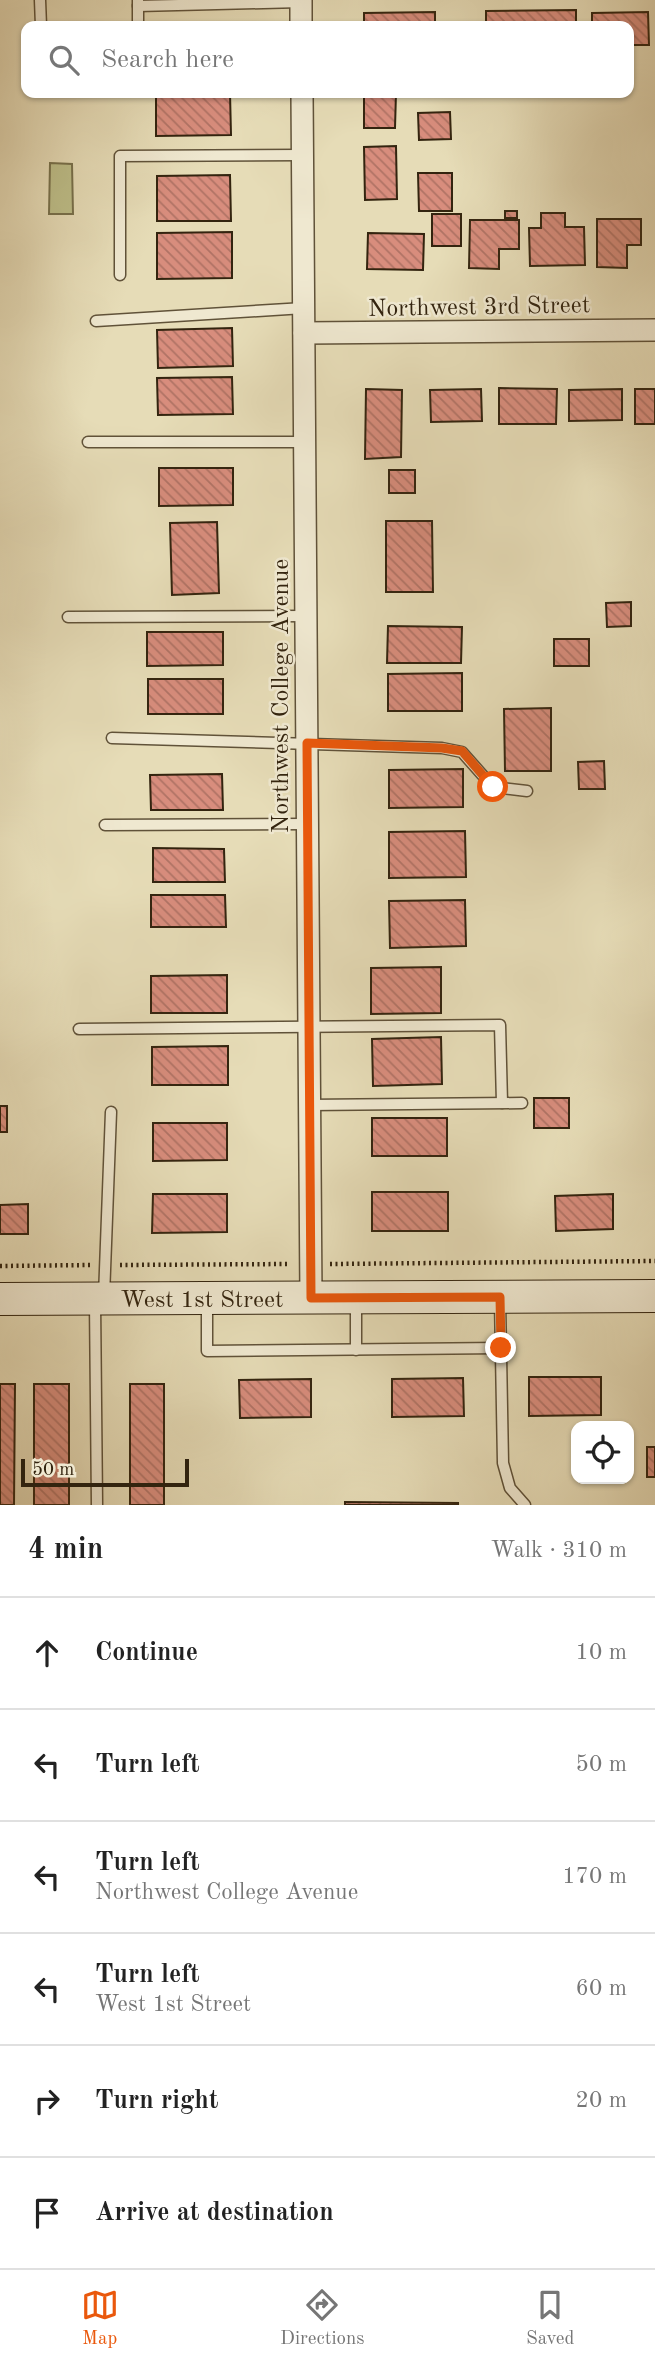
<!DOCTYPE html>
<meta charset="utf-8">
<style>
body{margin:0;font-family:"Old Standard TT",serif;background:#f2f2f2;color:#222}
.controls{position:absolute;right:21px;bottom:21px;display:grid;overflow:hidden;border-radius:14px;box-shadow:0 2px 5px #0004}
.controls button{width:63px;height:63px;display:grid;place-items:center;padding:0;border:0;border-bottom:2px solid #e0e0e0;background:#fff;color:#222;font:35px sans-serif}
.scale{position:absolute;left:21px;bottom:18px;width:168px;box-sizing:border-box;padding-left:7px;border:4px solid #33240f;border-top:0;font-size:19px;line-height:24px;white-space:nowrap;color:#33240f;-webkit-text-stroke:5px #efe8d0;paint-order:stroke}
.stop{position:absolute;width:21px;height:21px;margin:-16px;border:5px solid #ea580c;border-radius:50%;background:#fff}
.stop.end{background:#ea580c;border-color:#fff;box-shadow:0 2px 7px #0008}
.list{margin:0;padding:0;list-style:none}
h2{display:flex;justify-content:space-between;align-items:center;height:91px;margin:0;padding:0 28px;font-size:30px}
h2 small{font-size:23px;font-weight:400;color:#767676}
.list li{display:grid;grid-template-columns:46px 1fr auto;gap:21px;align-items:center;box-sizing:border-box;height:112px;padding:0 28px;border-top:2px solid #e0e0e0}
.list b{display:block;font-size:26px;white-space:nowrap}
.list p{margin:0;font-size:23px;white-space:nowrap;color:#767676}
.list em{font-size:23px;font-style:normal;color:#767676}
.icon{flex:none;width:38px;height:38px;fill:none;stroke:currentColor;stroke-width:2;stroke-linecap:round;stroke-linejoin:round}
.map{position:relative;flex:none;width:655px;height:1505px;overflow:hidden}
.search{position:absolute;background:#fff;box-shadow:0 2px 5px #0004;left:21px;right:21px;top:21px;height:77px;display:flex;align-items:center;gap:18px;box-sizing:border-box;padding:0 24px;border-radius:14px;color:#767676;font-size:26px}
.sheet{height:763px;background:#fff}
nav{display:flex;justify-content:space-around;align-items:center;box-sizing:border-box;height:98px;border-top:2px solid #e0e0e0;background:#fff;font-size:19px;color:#767676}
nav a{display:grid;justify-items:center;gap:4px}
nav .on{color:#ea580c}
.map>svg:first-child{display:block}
.green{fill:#bdbe89;stroke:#78714c;stroke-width:2}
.building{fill:url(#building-back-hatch);stroke:#33240f;stroke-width:2}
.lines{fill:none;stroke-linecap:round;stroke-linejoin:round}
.service-casing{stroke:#605239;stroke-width:13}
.minor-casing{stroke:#605239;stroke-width:24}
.secondary-casing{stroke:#33240f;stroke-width:34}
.path{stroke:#33240f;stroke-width:4.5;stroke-dasharray:2 3.5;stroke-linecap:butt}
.service{stroke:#efe8d0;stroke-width:10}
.minor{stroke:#efe8d0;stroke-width:21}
.secondary{stroke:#efe8d0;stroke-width:32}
.route{stroke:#ea580c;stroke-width:9}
.labels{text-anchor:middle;stroke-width:5;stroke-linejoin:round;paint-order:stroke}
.street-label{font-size:24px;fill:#33240f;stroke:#efe8d0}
</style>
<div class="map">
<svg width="655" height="1505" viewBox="0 0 655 1505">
<defs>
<pattern id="building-back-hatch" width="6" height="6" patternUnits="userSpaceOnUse" patternTransform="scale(1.75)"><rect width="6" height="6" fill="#d88d7d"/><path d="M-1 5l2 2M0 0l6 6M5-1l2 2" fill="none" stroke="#b07365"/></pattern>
</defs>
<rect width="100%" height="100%" fill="#e6dcb7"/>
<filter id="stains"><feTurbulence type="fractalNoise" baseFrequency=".00286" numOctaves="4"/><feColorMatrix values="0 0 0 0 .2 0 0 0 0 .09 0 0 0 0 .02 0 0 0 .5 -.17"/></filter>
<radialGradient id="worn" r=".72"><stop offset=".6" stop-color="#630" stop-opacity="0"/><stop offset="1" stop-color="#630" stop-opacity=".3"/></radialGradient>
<path class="green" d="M50,163l22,1 1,50h-24z"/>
<g class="building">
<path d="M576,10v16h-90v-15z"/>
<path d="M435,12v14h-71v-13z"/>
<path d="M648,12l1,33h-20v-19h-37v-13z"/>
<path d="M156,93h74l1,42 -75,1z"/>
<path d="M364,93h32l-1,35h-31z"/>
<path d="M450,112l1,27 -32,1 -1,-27z"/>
<path d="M396,146l1,53 -32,1 -1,-53z"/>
<path d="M418,173h34v38h-33z"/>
<path d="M230,175l1,46h-74v-45z"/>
<rect x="505" y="211" width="12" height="7"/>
<path d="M541,213h24v14h19l1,38 -55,1 -1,-38h12z"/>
<rect x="432" y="214" width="29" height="32"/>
<path d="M597,219h44v26h-14v23l-30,-1z"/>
<path d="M470,220h49v29h-20v20l-30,-1z"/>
<path d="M232,232v46l-75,1v-46z"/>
<path d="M368,233l56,1 -1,36 -56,-1z"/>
<path d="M232,328l1,38 -75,2 -1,-38z"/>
<path d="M232,377l1,37 -75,1 -1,-37z"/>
<path d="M499,388l58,1 -1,35h-57z"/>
<path d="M366,389l36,1 -1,67 -36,2z"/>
<path d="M481,389l1,32 -51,1 -1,-32z"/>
<path d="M622,389v31l-53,1v-31z"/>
<rect x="635" y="389" width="20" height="35"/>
<path d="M159,468h74v37l-74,1z"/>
<rect x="389" y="470" width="26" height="23"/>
<path d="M386,521h46l1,71h-47z"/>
<path d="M217,522l2,71 -47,2 -2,-72z"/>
<path d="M631,602v24l-24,1 -1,-24z"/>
<path d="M388,626l74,1 -1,36h-74z"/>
<path d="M147,632h76v33l-76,1z"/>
<rect x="554" y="639" width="35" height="27"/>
<path d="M462,673v38h-74v-37z"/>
<rect x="148" y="679" width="75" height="35"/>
<path d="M551,708v63h-46l-1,-62z"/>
<path d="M604,761l1,28h-26l-1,-27z"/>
<path d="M463,769v38l-74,1v-38z"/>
<path d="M222,774l1,36h-72l-1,-35z"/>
<path d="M465,831l1,46 -77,1v-46z"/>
<path d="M153,848l71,1 1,33h-72z"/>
<path d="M151,895h74l1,32h-75z"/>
<path d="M465,900l1,46 -76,2 -1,-47z"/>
<path d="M441,967v46l-70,1v-46z"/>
<path d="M227,975v38h-76v-37z"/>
<path d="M441,1037l1,47 -69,2 -1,-47z"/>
<path d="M228,1046v39h-76v-38z"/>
<rect x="534" y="1098" width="35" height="30"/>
<rect x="0" y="1106" width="7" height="26"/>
<rect x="372" y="1118" width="75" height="38"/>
<path d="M153,1123h74v37l-74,1z"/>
<rect x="372" y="1192" width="76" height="39"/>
<path d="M153,1194h74v38l-75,1z"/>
<path d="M613,1194v35l-57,2 -1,-35z"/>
<path d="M28,1204v30h-28v-29z"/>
<path d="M529,1377h72v38l-72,1z"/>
<path d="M463,1378l1,38 -72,1v-38z"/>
<path d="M311,1379v38l-71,1 -1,-38z"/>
<path d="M0,1384h15l-1,121h-14z"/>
<rect x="34" y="1384" width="35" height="121"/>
<rect x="130" y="1384" width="34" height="121"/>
<rect x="647" y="1447" width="8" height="30"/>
<path d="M345,1502l113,1v2h-113z"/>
</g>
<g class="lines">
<g class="service-casing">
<g id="service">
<path d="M40,0l1,26"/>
<path d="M138,0v26"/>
<path d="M138,6l163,-4"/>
<path d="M120,275v-119l182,-1"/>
<path d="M96,321l208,-13"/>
<path d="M88,442h217"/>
<path d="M68,617l238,-1"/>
<path d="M112,738l330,10 20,4 31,35 34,4"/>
<path d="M105,825l202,-1"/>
<path d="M79,1029l421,-4 2,78"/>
<path d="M309,1105l213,-2"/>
<path d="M104,1296l7,-184"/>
<path d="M500,1300l3,163 7,25 15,17"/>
<path d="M356,1301v49"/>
<path d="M95,1302l2,203"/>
<path d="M207,1302v49l294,-3"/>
</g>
</g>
<g class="minor-casing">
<g id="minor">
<path d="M301,0v26"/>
<path d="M302,93l9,1205"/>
<path d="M304,333l351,-3"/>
</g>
</g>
<g class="secondary-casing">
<path id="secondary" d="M0,1299l655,-3"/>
</g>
<g class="path">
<path d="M330,1264l325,-3"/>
<path d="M120,1265l170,-1"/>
<path d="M0,1266l91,-1"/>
</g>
<use href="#service" class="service"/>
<use href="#minor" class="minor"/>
<use href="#secondary" class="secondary"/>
</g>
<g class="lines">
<path class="route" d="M493,787l-31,-36 -20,-3 -135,-5 4,555 189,-1 1,51"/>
</g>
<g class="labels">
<g class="street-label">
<text transform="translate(479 306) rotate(-1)" y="8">Northwest 3rd Street</text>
<text transform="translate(280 696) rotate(-90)" y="8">Northwest College Avenue</text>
<text x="202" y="1307">West 1st Street</text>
</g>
</g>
<rect width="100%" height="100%" filter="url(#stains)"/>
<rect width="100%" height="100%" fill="url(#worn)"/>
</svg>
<div class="controls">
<button><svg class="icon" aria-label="locate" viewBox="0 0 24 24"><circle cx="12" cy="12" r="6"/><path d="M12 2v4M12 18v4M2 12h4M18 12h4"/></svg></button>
</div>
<div class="scale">50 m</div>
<div class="stop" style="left:493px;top:787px"></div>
<div class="stop end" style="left:501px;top:1348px"></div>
<div class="search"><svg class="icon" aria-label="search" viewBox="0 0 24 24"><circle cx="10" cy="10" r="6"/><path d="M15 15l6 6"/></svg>Search here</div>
</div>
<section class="sheet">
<h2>4 min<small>Walk · 310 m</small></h2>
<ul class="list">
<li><svg class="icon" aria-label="ahead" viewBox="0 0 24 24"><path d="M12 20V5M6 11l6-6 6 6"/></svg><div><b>Continue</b></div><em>10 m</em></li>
<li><svg class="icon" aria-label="left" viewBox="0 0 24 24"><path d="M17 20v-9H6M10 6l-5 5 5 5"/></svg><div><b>Turn left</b></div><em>50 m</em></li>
<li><svg class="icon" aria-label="left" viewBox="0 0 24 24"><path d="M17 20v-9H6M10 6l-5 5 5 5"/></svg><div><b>Turn left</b><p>Northwest College Avenue</p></div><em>170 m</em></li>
<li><svg class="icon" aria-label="left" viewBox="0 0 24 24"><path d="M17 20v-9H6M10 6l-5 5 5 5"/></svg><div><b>Turn left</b><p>West 1st Street</p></div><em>60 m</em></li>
<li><svg class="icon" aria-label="right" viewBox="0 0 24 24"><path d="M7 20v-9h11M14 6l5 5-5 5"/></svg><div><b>Turn right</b></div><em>20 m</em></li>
<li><svg class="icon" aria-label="arrive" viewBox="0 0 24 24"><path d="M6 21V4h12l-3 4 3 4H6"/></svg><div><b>Arrive at destination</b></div></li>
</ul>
</section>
<nav>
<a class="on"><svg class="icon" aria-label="map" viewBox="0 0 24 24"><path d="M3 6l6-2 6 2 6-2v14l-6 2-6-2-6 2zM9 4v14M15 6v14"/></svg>Map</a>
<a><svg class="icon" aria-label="directions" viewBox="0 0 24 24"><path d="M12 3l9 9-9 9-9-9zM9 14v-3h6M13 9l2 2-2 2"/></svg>Directions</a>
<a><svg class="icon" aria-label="saved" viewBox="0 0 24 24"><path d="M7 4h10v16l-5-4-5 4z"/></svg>Saved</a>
</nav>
